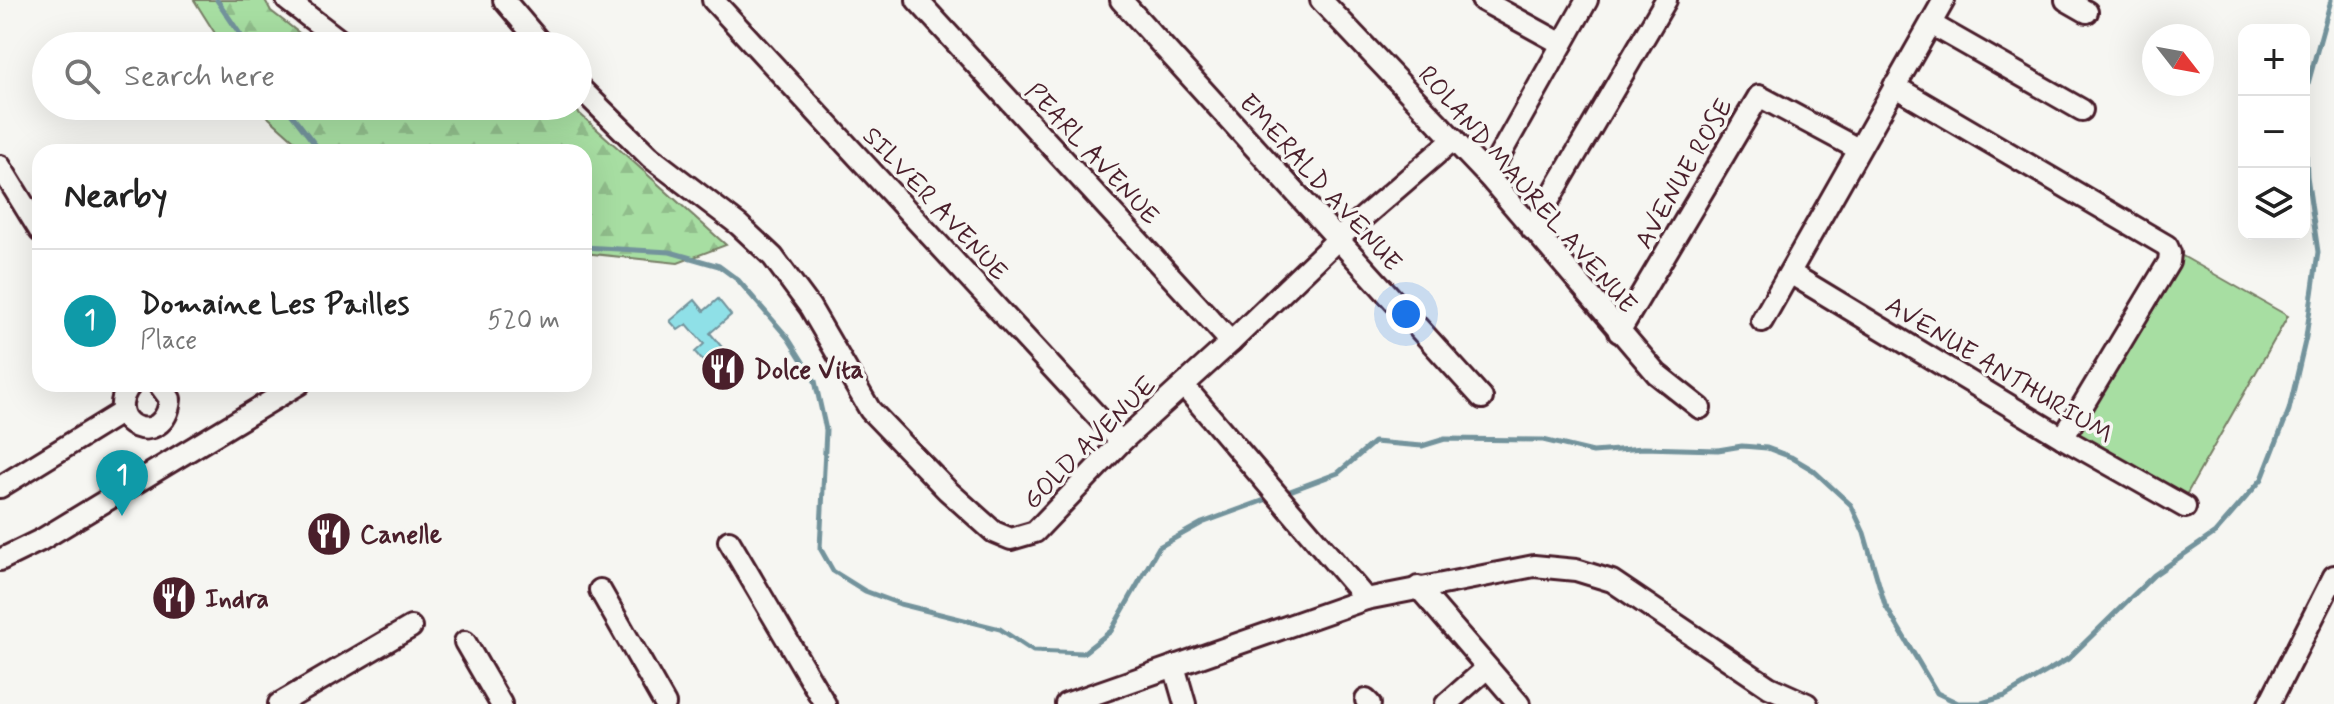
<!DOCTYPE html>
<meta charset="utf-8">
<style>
body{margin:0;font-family:Mynerve,sans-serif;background:#f2f2f2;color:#222}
.controls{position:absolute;right:24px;top:24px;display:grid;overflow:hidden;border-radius:16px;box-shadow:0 8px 32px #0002}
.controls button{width:72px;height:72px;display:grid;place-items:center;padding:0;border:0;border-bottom:2px solid #e0e0e0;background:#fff;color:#222;font:40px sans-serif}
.compass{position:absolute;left:2142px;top:24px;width:72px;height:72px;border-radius:50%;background:#fff;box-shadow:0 8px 32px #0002;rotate:121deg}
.you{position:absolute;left:1406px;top:314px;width:28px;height:28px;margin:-20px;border:6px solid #fff;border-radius:50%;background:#1a73e8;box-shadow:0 0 0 12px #1a73e833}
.badge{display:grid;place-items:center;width:52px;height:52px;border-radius:50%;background:#4a1f2b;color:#fff;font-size:26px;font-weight:700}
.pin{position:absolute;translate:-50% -66px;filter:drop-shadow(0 2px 4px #0008)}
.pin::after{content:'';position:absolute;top:42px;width:28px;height:24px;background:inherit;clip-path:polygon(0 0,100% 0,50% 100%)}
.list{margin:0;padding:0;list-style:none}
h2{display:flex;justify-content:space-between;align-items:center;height:104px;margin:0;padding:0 32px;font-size:34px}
h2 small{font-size:26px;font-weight:400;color:#767676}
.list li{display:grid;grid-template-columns:52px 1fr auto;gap:24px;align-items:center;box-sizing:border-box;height:144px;padding:0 32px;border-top:2px solid #e0e0e0}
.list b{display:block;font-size:30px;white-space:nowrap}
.list p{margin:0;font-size:26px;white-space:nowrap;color:#767676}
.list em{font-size:26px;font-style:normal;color:#767676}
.icon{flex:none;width:44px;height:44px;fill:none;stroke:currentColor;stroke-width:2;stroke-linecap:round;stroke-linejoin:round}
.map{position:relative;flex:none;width:2334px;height:704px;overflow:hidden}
.search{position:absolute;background:#fff;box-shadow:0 8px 32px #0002;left:32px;top:32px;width:560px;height:88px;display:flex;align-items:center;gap:20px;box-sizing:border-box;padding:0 28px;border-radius:44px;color:#767676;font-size:30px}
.panel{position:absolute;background:#fff;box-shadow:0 8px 32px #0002;left:32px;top:144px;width:560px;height:248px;border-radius:24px}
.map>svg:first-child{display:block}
.forest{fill:url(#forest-firs);stroke:#787e66;stroke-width:2}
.pitch{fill:#a7dea2;stroke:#787e66;stroke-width:2}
.water{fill:#8fe0e7;stroke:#73939c;stroke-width:2}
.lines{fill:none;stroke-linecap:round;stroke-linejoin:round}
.stream{stroke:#73939c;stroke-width:5}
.minor-casing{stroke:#4a1f2b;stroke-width:26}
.minor{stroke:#f6f6f2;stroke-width:20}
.labels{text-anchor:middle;stroke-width:7;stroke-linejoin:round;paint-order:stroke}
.street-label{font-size:26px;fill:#4a1f2b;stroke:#f6f6f2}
.poi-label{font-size:26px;font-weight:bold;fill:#4a1f2b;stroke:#f6f6f2;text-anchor:start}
</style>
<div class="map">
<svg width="2334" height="704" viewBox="0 0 2334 704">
<defs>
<pattern id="forest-firs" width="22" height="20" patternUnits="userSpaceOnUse" patternTransform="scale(2)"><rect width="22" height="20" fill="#a7dea2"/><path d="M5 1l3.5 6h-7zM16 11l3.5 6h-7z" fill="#91be8c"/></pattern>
</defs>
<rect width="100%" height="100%" fill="#f6f6f2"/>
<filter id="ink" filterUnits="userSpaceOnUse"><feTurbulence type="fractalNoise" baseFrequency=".0125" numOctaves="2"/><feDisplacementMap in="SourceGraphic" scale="16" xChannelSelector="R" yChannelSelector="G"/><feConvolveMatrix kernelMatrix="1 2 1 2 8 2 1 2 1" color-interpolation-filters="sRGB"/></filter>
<g filter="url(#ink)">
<g class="forest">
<path d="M194,0h71l6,11 45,35h-93z"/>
<path d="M261,106h310l155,139 -48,18 -94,-10v-101h-277l-38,-34z"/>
</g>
<path class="pitch" d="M2179,254l109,62 -103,181 -110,-63z"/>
<path class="water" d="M718,299l13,16 -21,18 16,19 -18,15 -13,-15 9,-8 -17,-20 -9,6 -8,-9 25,-21 9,11z"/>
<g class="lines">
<g class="stream">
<path d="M217,0l31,46"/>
<path d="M2304,98l27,-98"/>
<path d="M285,106l36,46"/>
<path d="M584,247l86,5 49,14 19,14 50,58 27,43 11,49 -6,118 13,23 32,20 35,13 100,25 33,22 50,2 28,-22 48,-84 43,-24 71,-26"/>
<path d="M1282,494l56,-21 36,-31 48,4 23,-7 98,1 50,12 50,-4 75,2 24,-4 25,2 24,9 22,13 38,35 13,28 21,72 52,88 21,10h24l23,-7 63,-37 86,-84 61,-42 47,-54 27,-69 17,-73 12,-85 -11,-76 -3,-71"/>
</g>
<g class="minor-casing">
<g id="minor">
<path d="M287,0l60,46"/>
<path d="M504,0l39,46"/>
<path d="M713,0l408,442"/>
<path d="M917,0l314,342"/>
<path d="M1121,0l361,398"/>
<path d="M1321,0l167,176 169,198 43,34"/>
<path d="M1482,0l80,44"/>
<path d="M2066,0l21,12"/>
<path d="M1931,24l151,86"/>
<path d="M578,86l72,71 89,68 34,32 37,50 60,103 77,80 47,42 17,7 24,-7 86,-90 110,-100 107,-103 116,-100"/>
<path d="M1894,86l273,160 3,7 -1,9 -106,176"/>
<path d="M0,166l40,65"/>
<path d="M1488,176l99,-176"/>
<path d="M1532,229l134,-229"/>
<path d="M1790,273l273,165 122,69"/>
<path d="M1762,321l182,-321"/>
<path d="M1619,332l140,-236 99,53"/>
<path d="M131,384c-33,41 34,68 39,15l-11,-15"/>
<path d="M1184,386l182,213"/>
<path d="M0,487l122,-75"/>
<path d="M729,541l96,163"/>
<path d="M0,560l41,-20 258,-156"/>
<path d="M1418,587l101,117"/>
<path d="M600,590l65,114"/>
<path d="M465,642l36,62"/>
<path d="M1174,666l11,38"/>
<path d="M1366,700l4,4"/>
<path d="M279,704l132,-77"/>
<path d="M1066,704l300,-105 168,-33 42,4 36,11 157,106 38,17"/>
<path d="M1446,704l41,-36"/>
<path d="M2269,704l65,-128"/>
</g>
</g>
<use href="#minor" class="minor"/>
</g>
</g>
<defs>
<g id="restaurant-disc" transform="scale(2.3)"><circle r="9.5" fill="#4a1f2b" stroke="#f6f6f2"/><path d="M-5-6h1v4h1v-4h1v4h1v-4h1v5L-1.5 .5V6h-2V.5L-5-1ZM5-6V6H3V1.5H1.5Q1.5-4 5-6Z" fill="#fff"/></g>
</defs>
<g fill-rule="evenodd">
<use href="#restaurant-disc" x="723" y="369"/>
<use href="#restaurant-disc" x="329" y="534"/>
<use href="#restaurant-disc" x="174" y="598"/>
</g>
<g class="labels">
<g class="street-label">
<text transform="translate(1093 153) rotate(47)" y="9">PEARL AVENUE</text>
<text transform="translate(1683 173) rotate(-60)" y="9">AVENUE ROSE</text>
<text transform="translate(1321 182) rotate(48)" y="9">EMERALD AVENUE</text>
<text transform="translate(1528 189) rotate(49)" y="9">ROLAND MAUREL AVENUE</text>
<text transform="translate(936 203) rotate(47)" y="9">SILVER AVENUE</text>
<text transform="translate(2000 369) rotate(31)" y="9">AVENUE ANTHURIUM</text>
<text transform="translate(1089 442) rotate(-45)" y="9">GOLD AVENUE</text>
</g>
<g class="poi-label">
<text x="754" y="378">Dolce Vita</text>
<text x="360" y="543">Canelle</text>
<text x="205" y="607">Indra</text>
</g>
</g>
</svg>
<div class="controls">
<button>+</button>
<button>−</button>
<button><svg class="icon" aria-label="layers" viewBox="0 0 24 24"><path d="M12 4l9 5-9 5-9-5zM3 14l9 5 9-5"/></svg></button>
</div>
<svg class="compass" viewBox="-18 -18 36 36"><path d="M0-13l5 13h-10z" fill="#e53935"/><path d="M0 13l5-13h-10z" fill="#767676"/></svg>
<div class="you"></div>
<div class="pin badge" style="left:122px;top:516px;background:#0f9aa8">1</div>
<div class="search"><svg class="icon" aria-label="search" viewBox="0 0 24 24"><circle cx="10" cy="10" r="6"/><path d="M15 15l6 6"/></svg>Search here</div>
<section class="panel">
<h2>Nearby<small></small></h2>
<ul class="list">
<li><span class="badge" style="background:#0f9aa8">1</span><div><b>Domaine Les Pailles</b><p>Place</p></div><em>520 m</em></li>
</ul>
</section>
</div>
